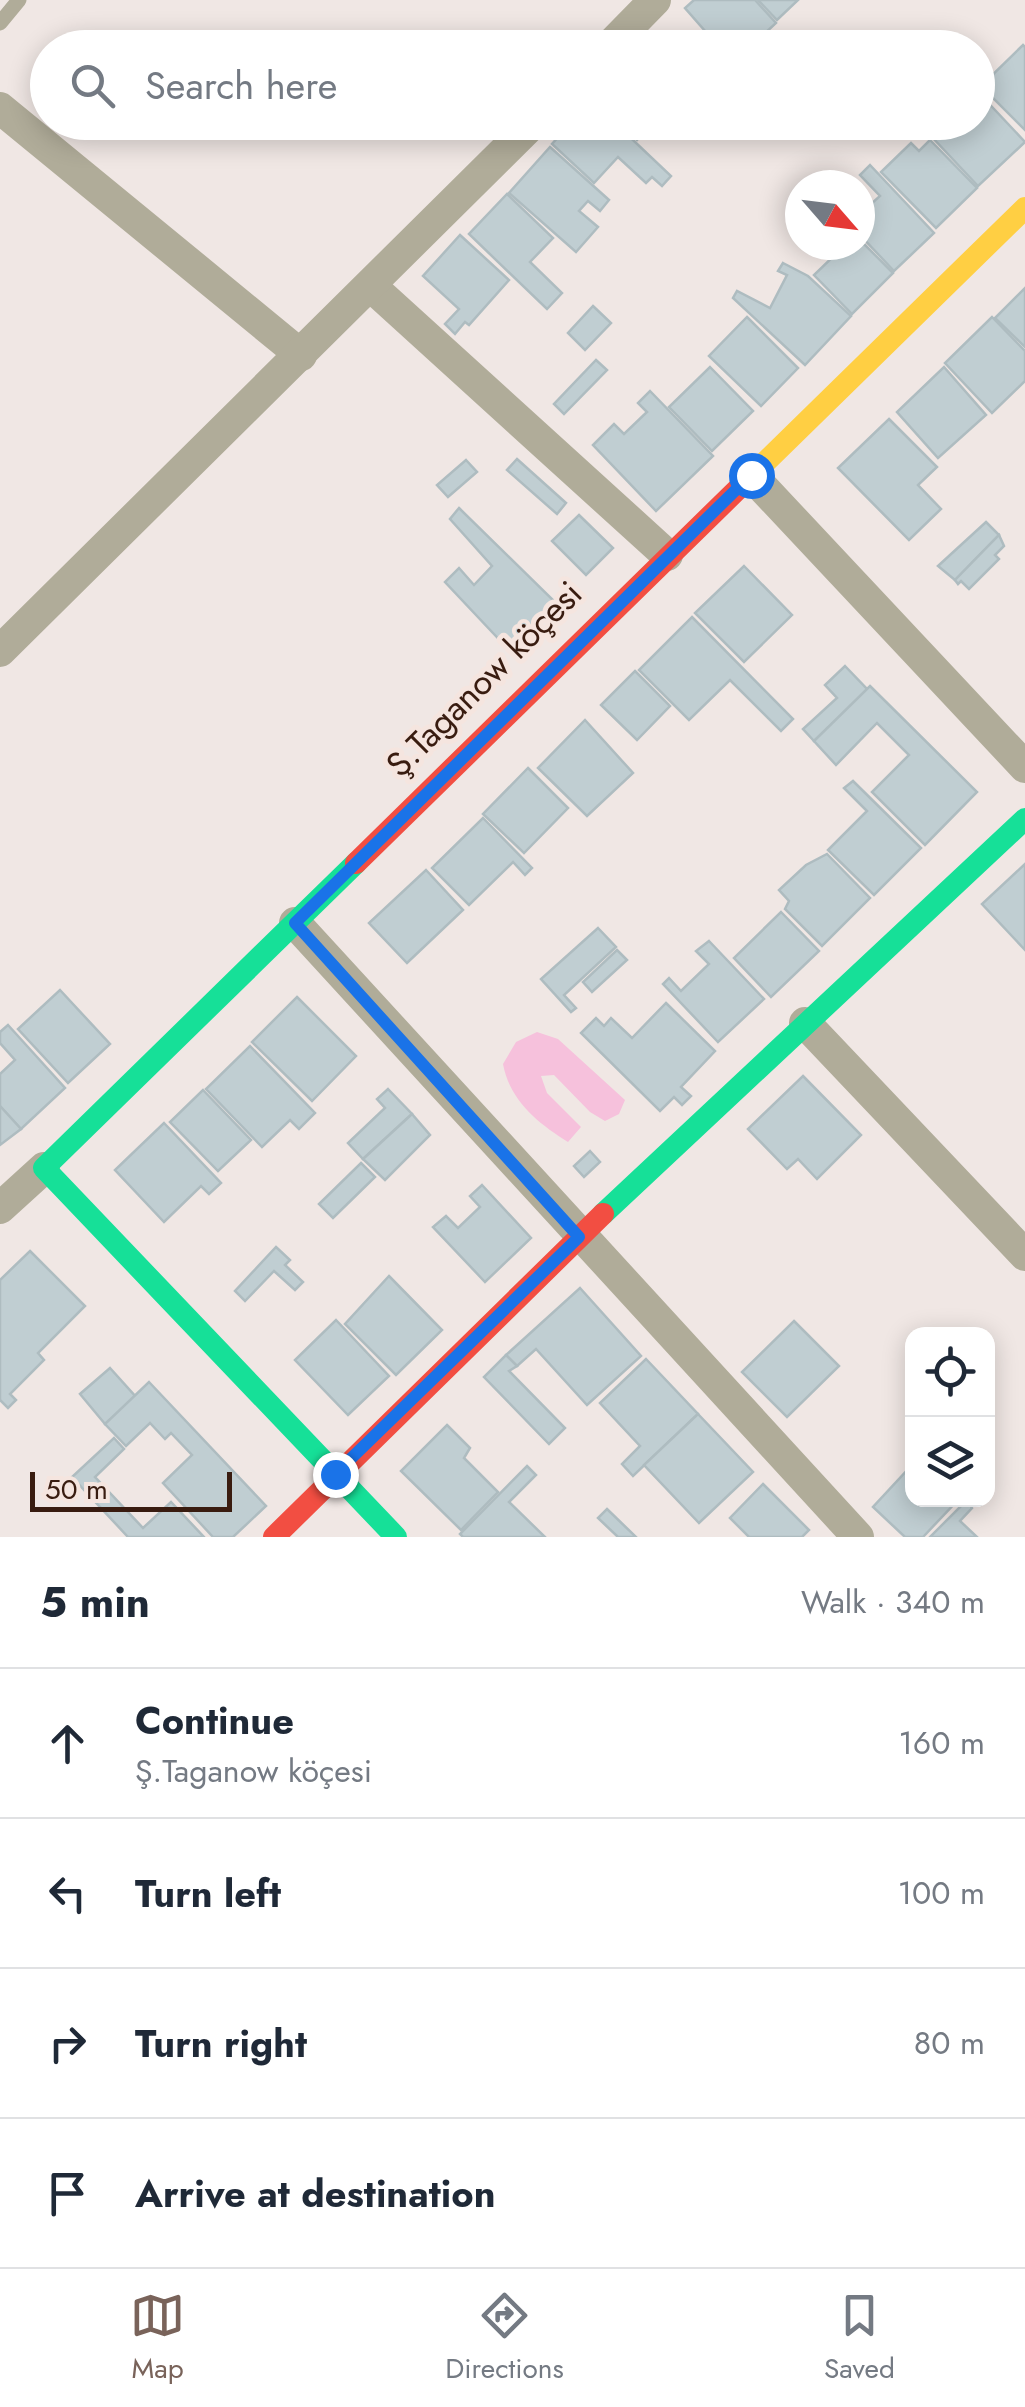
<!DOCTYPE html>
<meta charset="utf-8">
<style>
body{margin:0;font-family:Jost,sans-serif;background:#f6f6f7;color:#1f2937}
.controls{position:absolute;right:30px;bottom:30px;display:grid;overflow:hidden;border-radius:20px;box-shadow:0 5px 25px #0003}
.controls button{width:90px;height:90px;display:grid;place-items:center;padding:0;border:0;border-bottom:2px solid #e0e1e3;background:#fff;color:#1f2937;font:50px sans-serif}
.compass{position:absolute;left:785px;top:170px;width:90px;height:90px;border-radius:50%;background:#fff;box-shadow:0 5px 25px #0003;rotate:118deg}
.scale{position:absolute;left:30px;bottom:25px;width:202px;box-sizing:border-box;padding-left:10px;border:5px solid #391c10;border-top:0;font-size:28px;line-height:35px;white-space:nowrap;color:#391c10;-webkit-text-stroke:8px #f5e5df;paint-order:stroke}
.stop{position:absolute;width:30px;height:30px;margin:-22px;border:8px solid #1a73e8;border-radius:50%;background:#fff}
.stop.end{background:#1a73e8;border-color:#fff;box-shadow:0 2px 10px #0008}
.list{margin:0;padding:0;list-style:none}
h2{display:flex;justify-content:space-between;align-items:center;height:130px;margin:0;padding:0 40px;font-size:42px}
h2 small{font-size:32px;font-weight:400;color:#747a83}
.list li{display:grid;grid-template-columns:65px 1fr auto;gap:30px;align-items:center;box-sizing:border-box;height:150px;padding:0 40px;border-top:2px solid #e0e1e3}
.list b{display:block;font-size:38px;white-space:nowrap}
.list p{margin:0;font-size:32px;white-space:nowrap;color:#747a83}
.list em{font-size:32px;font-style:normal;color:#747a83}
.icon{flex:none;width:55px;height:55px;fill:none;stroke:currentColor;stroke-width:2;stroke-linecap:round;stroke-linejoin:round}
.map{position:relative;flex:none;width:1025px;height:1537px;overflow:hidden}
.search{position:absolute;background:#fff;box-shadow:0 5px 25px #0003;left:30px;right:30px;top:30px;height:110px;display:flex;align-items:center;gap:25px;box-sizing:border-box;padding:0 35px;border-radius:55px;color:#747a83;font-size:38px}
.sheet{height:730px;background:#fff}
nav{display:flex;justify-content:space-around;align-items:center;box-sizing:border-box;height:140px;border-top:2px solid #e0e1e3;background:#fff;font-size:28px;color:#747a83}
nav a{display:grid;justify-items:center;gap:5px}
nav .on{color:#79635a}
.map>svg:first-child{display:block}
.green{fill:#f6c1dc}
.building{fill:#c0ced2;stroke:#aebcc0;stroke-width:2.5}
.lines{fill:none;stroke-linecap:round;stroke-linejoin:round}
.lane{stroke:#b0ac99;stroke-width:15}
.street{stroke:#b0ac99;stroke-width:32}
.fast{stroke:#16e098;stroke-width:22}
.slow{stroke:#ffcf43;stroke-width:22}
.jam{stroke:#f24e42;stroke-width:22}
.route{stroke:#1a73e8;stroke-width:12}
.labels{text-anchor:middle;stroke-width:10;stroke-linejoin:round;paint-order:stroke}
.street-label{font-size:35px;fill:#391c10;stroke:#f5e5df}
</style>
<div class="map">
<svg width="1025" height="1537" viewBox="0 0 1025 1537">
<rect width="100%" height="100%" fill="#f0e7e4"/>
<path class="green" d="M537,1032l21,7 67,61 -6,14 -14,7 -15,-9 -36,-37 -13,1 6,17 34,34 -13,15c-30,-19 -58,-41 -65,-78l13,-22z"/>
<g class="building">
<path d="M694,0h61l21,23 -27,25 -11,-10 -10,10h-8l-35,-40z"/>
<path d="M758,0h40l-21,20z"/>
<path d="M1023,45l2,2v83l-44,-44z"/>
<path d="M979,93l46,49 -47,44 -46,-49 16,-15h30z"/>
<path d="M572,122h42l57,54 -9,10 -10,-9 -6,6 -28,-26 -24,26 -42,-39z"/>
<path d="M619,122h35l-17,18z"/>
<path d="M930,140l47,48 -41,40 -55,-56 30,-29 8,8z"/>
<path d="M550,147l59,53 -9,11 -12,-10 -9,10 19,16 -22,25 -67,-59z"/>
<path d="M870,165l64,68 -40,38 -34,-36v-21l20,-18 -20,-21z"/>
<path d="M507,194l46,44 -23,24 32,31 -15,16 -78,-75z"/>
<path d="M460,235l49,45 -40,45 -4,-3 -10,12 -10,-10 14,-15 -36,-33z"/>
<path d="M860,240l33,33 -41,41 -38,-39 26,-25 -5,-5h25z"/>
<path d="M783,263l25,13 43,40 -46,49 -72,-67 4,-7 33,17 17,-33 -9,-4z"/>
<path d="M1025,288v59l-30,-29z"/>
<path d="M593,306l18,17 -26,27 -17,-17z"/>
<path d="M747,317l51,51 -37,38 -52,-50z"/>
<path d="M992,317l33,34v30l-33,32 -47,-50z"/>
<path d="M596,360l11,10 -43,44 -10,-10z"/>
<path d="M710,367l43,44 -41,40 -43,-44z"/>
<path d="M944,367l42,48 -48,43 -41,-46z"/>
<path d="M650,391l63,65 -57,55 -63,-66 21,-21 10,10 23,-22 -9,-9z"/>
<path d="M889,419l48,48 -19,18 23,24 -32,31 -71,-72z"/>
<path d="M517,459l49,44 -9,11 -50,-44z"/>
<path d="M466,460l11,12 -29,25 -11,-12z"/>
<path d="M459,508l96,94 -46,48 -64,-68 14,-14 15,17 18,-19 -42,-47z"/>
<path d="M579,515l34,33 -27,27 -34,-34z"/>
<path d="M986,522l13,13 -44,45 -17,-14z"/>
<path d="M999,535l5,11 -9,9 4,4 -30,30 -8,-8 -3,3 -3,-4z"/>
<path d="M744,566l48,49 -48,47 -49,-49z"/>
<path d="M692,617l101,102 -12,12 -51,-51 -41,40 -50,-50z"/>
<path d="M845,666l23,24 -54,51 -11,-12 34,-31 -12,-13z"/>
<path d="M635,671l35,35 -33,34 -36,-35z"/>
<path d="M870,686l107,106 -52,53 -53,-53 37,-37 -32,-32 -41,42 -22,-24z"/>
<path d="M585,720l48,53 -46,43 -49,-48z"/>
<path d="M528,768l40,40 -44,45 -41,-39z"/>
<path d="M853,781l68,67 -47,47 -46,-45 39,-39 -23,-23z"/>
<path d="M483,818l49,50 -7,7 -12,-13 -44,43 -37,-37z"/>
<path d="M827,854l43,44 -48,48 -37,-37 4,-8 -10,-11 27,-25z"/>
<path d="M1025,864v86l-43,-46z"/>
<path d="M426,870l37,40 -56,53 -38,-40z"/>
<path d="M781,912l38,39 -48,46 -37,-39z"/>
<path d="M598,928l18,19 -52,48 12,13 -5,4 -30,-33z"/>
<path d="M709,941l55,58 -46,43 -55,-58 6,-6 12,13 28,-27 -13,-13z"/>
<path d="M617,950l10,10 -35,32 -9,-10z"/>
<path d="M60,990l50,54 -42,39 -50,-54z"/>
<path d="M297,997l59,59 -44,45 -60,-59z"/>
<path d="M666,1003l49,48 -34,36 10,9 -9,9 -8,-8 -14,14 -79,-78 15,-15 8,8 7,-8 21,20z"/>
<path d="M8,1025l57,63 -44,41 -21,-23v-32l15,-14 -15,-17v-11z"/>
<path d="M250,1046l65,67 -16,16 -9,-9 -28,27 -56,-58z"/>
<path d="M803,1076l58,59 -44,44 -19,-20 -11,10 -39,-40z"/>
<path d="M388,1089l24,25 -49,45 -15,-16 37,-35 -8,-9z"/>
<path d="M203,1090l48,50 -33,31 -48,-49z"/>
<path d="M0,1106l21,23 -21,16z"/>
<path d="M412,1114l18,21 -45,45 -22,-21z"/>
<path d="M164,1123l57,60 -12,11 -8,-8 -37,36 -49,-52z"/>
<path d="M590,1151l10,11 -16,15 -10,-11z"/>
<path d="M361,1163l14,14 -42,41 -14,-14z"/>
<path d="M482,1185l49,53 -46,44 -52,-55 13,-11 12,12 22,-21 -10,-11z"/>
<path d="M276,1247l14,13 -5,5 18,17 -8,8 -21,-19 -29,30 -10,-10z"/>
<path d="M30,1251l55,55 -47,47 6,7 -34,34 6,6 -8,8 -8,-8v-120z"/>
<path d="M389,1276l53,54 -46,45 -51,-51z"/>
<path d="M580,1288l61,68 -54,49 -51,-56 -19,17 -11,-11z"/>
<path d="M336,1320l53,56 -41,39 -53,-55z"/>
<path d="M794,1321l45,45 -52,51 -45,-45z"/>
<path d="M506,1355l11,11 -8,5 56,57 -16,16 -65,-67z"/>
<path d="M646,1359l52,55 -65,62 -11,-12 18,-18 -40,-43z"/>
<path d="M110,1368l26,29 -31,27 -25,-30z"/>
<path d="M149,1382l117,124 -33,31h-20l-50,-54 29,-28 -21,-22 -6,6 -15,-16 -24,23 -21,-22z"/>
<path d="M698,1414l55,58 -54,51 -55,-58z"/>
<path d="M447,1425l23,23 -6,10 34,34 -37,38 -60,-59z"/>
<path d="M114,1438l10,11 -29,28 48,51 28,-26 33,35h-76l-56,-60z"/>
<path d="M912,1465v35h46l-35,37h-18l-32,-30z"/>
<path d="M527,1466l9,9 -27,27 36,35h-82l-3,-3z"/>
<path d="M763,1484l46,46 -7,7h-53l-19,-19z"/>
<path d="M967,1500l5,8 -12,13 17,16h-47z"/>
<path d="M607,1509l29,28h-18l-20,-19z"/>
</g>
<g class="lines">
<path class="lane" d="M0,23l19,-23"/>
<g class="street">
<path d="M608,48l47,-48"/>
<path d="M0,108l301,247"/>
<path d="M372,287l295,268"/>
<path d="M751,475l274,292"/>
<path d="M0,651l534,-529"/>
<path d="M295,923l563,614"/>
<path d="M805,1023l220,232"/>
<path d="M0,1208l44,-40"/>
</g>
<g class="fast">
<path d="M356,863l-312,305 352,369"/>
<path d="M603,1214l422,-395"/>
</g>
<path class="slow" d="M746,481l279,-273"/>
<g class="jam">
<path d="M356,863l390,-382"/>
<path d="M274,1537l329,-323"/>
</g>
</g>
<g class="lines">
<path class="route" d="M335,1474l244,-237 -284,-314 456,-448"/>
</g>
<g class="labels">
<g class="street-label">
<text transform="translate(484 679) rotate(-45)" y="12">Ş.Taganow köçesi</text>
</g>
</g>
</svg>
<div class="controls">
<button><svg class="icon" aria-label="locate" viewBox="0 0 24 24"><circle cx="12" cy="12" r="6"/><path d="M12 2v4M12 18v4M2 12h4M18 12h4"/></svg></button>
<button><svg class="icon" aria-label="layers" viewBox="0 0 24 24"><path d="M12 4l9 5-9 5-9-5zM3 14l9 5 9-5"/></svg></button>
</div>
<svg class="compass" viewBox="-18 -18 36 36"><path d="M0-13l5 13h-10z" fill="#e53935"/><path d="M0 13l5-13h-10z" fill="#747a83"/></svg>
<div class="scale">50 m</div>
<div class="stop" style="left:751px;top:475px"></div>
<div class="stop end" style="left:335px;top:1474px"></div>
<div class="search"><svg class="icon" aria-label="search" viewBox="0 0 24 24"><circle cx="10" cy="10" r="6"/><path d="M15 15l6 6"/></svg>Search here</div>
</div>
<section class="sheet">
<h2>5 min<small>Walk · 340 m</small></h2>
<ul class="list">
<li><svg class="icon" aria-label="ahead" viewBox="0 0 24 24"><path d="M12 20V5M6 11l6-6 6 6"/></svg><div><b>Continue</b><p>Ş.Taganow köçesi</p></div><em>160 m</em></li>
<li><svg class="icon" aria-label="left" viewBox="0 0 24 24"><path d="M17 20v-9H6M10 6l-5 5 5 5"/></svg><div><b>Turn left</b></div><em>100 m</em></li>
<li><svg class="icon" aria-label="right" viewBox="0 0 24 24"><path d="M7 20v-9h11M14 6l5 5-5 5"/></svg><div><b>Turn right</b></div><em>80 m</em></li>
<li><svg class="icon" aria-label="arrive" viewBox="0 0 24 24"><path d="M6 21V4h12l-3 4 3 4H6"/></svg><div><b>Arrive at destination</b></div></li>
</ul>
</section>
<nav>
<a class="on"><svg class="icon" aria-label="map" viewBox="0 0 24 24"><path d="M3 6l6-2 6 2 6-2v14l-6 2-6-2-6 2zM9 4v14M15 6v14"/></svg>Map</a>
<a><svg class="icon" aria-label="directions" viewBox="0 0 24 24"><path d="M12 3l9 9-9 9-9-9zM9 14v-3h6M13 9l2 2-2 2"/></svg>Directions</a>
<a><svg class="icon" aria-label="saved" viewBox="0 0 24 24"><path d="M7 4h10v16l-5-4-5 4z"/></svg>Saved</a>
</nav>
